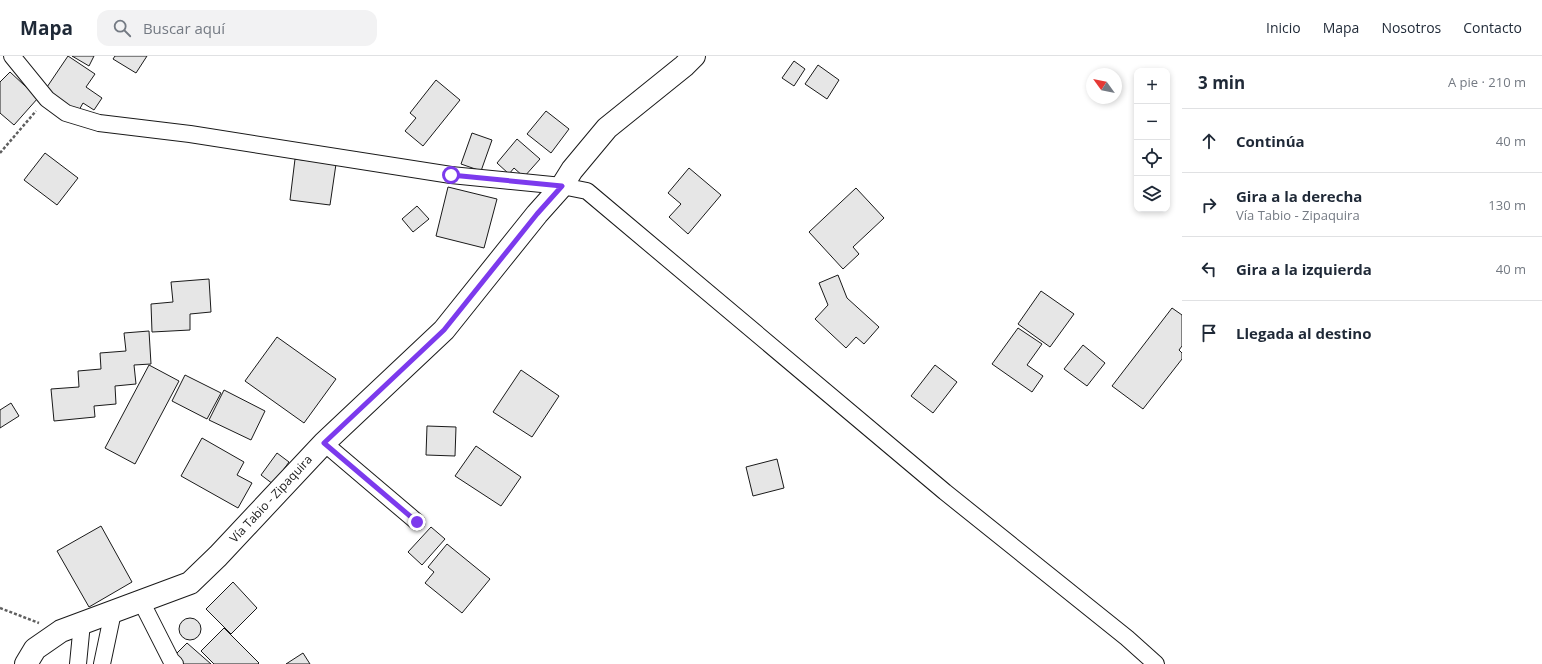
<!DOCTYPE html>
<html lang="es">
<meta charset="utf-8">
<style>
body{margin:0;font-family:"Open Sans",sans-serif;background:#f2f2f3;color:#1f2937}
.controls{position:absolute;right:12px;top:12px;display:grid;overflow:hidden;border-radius:8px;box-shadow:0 2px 6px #0003}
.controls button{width:36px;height:36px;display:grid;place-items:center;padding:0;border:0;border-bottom:1px solid #e0e1e3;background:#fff;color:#1f2937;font:20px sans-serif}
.compass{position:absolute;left:1086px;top:12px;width:36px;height:36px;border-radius:50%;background:#fff;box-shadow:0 2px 6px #0003;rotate:303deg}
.stop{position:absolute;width:12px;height:12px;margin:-9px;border:3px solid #7c3aed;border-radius:50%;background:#fff}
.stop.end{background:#7c3aed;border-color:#fff;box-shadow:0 1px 4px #0008}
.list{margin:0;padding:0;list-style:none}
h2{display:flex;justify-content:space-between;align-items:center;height:52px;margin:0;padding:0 16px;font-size:17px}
h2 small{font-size:13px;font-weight:400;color:#747a83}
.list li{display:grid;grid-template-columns:26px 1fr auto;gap:12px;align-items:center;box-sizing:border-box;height:64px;padding:0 16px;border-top:1px solid #e0e1e3}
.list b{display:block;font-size:15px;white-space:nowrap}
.list p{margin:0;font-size:13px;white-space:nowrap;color:#747a83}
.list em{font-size:13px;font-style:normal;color:#747a83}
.icon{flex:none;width:22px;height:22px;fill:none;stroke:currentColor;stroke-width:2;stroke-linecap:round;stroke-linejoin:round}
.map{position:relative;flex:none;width:1182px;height:608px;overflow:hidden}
header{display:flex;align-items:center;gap:24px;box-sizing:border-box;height:56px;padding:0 20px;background:#fff;border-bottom:1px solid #e0e1e3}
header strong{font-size:19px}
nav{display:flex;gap:22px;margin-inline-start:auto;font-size:14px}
.search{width:280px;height:36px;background:#f2f2f3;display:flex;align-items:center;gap:10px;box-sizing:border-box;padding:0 14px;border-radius:12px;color:#747a83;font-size:15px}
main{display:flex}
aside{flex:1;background:#fff}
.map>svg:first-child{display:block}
.building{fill:#e6e6e6;stroke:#1a1a1a}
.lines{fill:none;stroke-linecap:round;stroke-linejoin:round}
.street-casing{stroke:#1a1a1a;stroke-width:18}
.secondary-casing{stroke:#1a1a1a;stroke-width:24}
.path{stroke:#5f5f5f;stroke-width:2.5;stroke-dasharray:3 2;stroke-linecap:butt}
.street{stroke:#fff;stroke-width:16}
.secondary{stroke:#fff;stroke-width:22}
.route{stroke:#7c3aed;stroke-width:5}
.labels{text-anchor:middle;stroke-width:3;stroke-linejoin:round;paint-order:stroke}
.street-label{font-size:12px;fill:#1a1a1a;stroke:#fff}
</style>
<header>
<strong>Mapa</strong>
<div class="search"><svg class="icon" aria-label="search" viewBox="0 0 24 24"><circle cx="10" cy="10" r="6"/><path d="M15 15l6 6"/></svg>Buscar aquí</div>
<nav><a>Inicio</a><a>Mapa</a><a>Nosotros</a><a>Contacto</a></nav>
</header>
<main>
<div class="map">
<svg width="1182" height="608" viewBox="0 0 1182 608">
<rect width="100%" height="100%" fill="#fff"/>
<g class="building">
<path d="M68,0l27,18 -9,13 16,11 -8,12 -11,-7 -5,9 -33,-22z"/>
<path d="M72,0h22l-5,10z"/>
<path d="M115,0h32l-11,17 -23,-14z"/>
<path d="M794,5l11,8 -11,17 -12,-8z"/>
<path d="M818,9l21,15 -12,19 -22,-15z"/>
<path d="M10,16l28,26 -24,27 -14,-12v-31z"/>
<path d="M436,24l24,20 -37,46 -18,-15 11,-13 -6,-5z"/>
<path d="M546,55l23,18 -18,24 -24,-19z"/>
<path d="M472,77l20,7 -11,31 -20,-7z"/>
<path d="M517,83l23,20 -16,18 -10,-9 -5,6 -12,-11z"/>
<path d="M45,97l33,25 -21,27 -33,-25z"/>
<path d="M295,103l41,5 -6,41 -40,-5z"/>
<path d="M689,112l32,27 -33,39 -19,-17 12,-13 -13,-11z"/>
<path d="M448,131l49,12 -13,49 -48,-12z"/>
<path d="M856,132l28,30 -31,29 6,7 -16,15 -34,-37z"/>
<path d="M417,150l12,13 -16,13 -11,-13z"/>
<path d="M838,219l9,23 32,29 -15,17 -8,-7 -10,11 -31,-29 13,-14 -9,-22z"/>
<path d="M209,223l2,33 -21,2v16l-38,2 -1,-28 22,-2 -2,-20z"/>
<path d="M1041,235l33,23 -24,33 -32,-23z"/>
<path d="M1172,252l10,7v31l-3,4 3,3v6l-39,50 -31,-23z"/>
<path d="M1018,272l24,16 -15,21 16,11 -11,16 -40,-28z"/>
<path d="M149,275l2,33 -17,1 2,19 -21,2 1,18 -22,2 1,11 -41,4 -3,-32 28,-2 -1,-16 23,-2 -1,-16 26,-2 -2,-18z"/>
<path d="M277,281l59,42 -32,44 -59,-42z"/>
<path d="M1083,289l22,18 -18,23 -23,-17z"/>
<path d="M149,309l30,16 -44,83 -30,-16z"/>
<path d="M935,309l22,17 -24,31 -22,-17z"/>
<path d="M521,314l38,26 -27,41 -39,-25z"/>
<path d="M185,319l36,18 -14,26 -35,-18z"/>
<path d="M224,334l41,21 -14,29 -42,-20z"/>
<path d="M11,347l8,13 -19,12v-18z"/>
<path d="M427,370l29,1 -1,29 -29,-1z"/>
<path d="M202,382l42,24 -7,13 15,8 -14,25 -57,-32z"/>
<path d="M476,390l45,31 -20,29 -46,-30z"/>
<path d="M277,397l12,9 -16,22 -12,-9z"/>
<path d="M777,403l7,29 -31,8 -7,-29z"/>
<path d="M101,470l31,56 -43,25 -32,-56z"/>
<path d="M431,471l14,12 -23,26 -14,-13z"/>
<path d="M447,488l43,35 -28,34 -37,-30 9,-11 -6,-5z"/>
<path d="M233,526l24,26 -26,26 -25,-25z"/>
<circle cx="190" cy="573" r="11"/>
<path d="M224,572l35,35 -1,1h-44l-13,-13z"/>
<path d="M187,587l24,21h-30l-8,-7z"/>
<path d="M303,597l7,11h-24z"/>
</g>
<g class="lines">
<g class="street-casing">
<g id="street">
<path d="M12,0l35,43 19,14 33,10 91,11 261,41 111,11 25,5 358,301 182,146 29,26"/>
<path d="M324,387l93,79"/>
<path d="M141,545l30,59 4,4"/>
<path d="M78,608l4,-41"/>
<path d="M102,608l11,-52"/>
</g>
</g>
<g class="secondary-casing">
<path id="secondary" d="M26,608l9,-15 26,-18 129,-48 28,-27 106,-113 120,-113 93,-116 25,-28 10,-16 35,-42 77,-62 10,-10"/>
</g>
<g class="path">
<path d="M0,97l36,-42"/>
<path d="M0,552l39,15"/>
</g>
<use href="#street" class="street"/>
<use href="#secondary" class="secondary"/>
</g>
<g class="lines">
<path class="route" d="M417,466l-93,-79 120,-113 93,-116 25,-28 -111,-11"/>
</g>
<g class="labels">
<g class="street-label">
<text transform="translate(271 443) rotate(-47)" y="4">Vía Tabio - Zipaquira</text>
</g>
</g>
</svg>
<div class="controls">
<button>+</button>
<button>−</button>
<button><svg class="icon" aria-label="locate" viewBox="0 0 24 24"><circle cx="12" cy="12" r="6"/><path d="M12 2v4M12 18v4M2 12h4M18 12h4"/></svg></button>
<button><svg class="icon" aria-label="layers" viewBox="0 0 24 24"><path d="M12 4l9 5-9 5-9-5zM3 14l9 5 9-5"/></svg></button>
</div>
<svg class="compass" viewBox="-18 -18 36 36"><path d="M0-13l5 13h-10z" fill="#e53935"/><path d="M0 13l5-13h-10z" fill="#747a83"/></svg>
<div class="stop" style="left:451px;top:119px"></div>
<div class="stop end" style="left:417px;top:466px"></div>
</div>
<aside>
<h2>3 min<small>A pie · 210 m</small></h2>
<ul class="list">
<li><svg class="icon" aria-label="ahead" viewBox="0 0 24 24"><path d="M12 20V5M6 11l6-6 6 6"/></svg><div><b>Continúa</b></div><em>40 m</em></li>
<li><svg class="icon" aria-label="right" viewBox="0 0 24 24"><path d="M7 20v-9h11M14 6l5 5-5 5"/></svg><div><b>Gira a la derecha</b><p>Vía Tabio - Zipaquira</p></div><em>130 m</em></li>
<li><svg class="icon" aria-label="left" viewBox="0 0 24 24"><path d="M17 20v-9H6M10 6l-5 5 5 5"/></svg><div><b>Gira a la izquierda</b></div><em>40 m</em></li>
<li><svg class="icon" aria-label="arrive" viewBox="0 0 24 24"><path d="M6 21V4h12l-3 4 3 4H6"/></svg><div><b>Llegada al destino</b></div></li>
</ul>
</aside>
</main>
